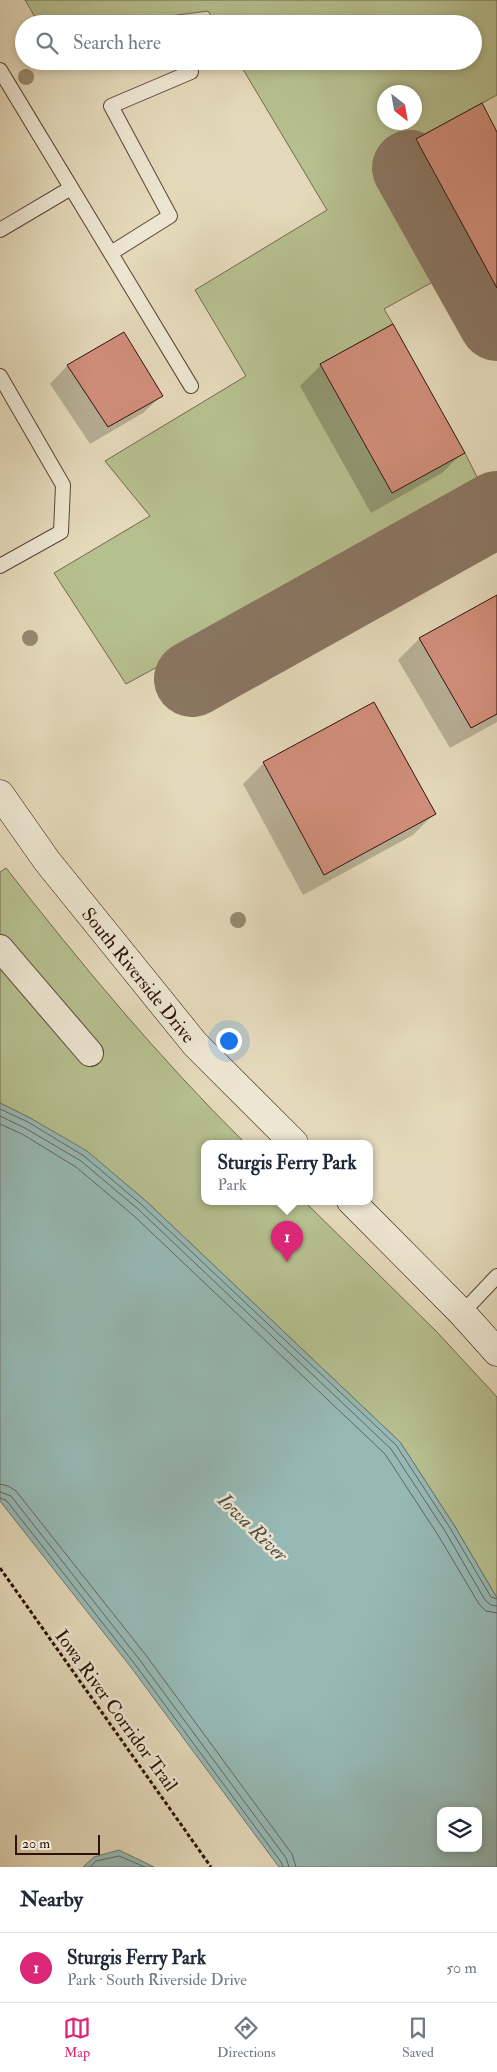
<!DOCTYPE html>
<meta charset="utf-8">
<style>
body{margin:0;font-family:"IM FELL Double Pica",serif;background:#f6f6f7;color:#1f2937}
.controls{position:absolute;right:15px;bottom:15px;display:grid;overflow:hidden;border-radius:10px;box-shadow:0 2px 8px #0003}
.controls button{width:45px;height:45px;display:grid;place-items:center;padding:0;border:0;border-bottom:1px solid #e0e1e3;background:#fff;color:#1f2937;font:25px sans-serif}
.compass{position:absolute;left:377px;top:85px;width:45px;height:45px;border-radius:50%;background:#fff;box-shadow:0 2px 8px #0003;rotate:149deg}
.scale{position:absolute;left:15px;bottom:12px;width:85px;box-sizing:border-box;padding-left:5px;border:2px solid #2f1309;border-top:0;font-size:14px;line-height:18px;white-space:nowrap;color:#2f1309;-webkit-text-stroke:4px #ede6d2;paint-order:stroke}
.you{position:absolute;left:228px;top:1040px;width:18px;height:18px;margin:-12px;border:4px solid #fff;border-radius:50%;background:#1a73e8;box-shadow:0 0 0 8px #1a73e833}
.badge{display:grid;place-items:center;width:32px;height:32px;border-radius:50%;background:#db2777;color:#fff;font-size:16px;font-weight:700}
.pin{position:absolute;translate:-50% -41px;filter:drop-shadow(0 1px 2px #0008)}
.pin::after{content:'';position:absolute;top:26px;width:18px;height:15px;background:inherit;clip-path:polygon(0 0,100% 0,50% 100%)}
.popup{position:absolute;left:201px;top:1140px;width:172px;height:65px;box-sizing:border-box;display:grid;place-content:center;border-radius:10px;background:#fff;filter:drop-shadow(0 1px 4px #0005);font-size:16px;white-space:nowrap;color:#747a83}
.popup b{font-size:19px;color:#1f2937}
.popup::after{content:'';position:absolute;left:50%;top:100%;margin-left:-10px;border:10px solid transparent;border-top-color:#fff}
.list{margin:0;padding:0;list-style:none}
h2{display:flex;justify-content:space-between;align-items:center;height:65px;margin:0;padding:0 20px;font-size:21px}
h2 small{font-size:16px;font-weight:400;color:#747a83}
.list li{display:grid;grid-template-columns:32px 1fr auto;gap:15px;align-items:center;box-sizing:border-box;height:70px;padding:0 20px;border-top:1px solid #e0e1e3}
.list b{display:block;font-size:19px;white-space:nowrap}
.list p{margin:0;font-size:16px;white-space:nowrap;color:#747a83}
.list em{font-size:16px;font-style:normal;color:#747a83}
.icon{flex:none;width:28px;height:28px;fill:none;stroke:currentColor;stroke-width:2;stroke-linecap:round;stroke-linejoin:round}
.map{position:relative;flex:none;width:497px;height:1867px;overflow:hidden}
.search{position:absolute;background:#fff;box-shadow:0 2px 8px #0003;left:15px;right:15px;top:15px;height:55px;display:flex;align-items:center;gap:12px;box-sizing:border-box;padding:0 18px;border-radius:28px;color:#747a83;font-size:19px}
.sheet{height:135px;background:#fff}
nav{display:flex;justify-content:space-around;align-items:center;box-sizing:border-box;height:70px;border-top:1px solid #e0e1e3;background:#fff;font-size:14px;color:#747a83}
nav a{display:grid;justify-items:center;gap:2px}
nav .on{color:#db2777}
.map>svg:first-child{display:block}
.green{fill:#b6bf8f;stroke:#72694c;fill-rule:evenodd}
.water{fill:#96b9b5;stroke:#6d7770;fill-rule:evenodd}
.shadow{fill:#0003}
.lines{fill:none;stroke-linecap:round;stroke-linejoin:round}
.shore{stroke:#62665f;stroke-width:1}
.taxiway{stroke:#8a7662;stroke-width:76}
.building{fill:#d18e7b;stroke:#2f1309}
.service-casing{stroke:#5c4435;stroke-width:16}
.minor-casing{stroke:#5c4435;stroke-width:28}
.secondary-casing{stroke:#2f1309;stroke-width:29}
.path{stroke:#2f1309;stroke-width:3;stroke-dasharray:4 2.5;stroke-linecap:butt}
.service{stroke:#ede6d2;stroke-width:14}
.minor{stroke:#ede6d2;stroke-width:26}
.secondary{stroke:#ede6d2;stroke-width:28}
.tree{fill:#97896f}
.labels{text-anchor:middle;stroke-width:5;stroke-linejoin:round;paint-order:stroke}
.street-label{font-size:19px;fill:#2f1309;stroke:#ede6d2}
.water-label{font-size:20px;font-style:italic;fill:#534d45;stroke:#ede6d2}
</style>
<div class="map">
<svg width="497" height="1867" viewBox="0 0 497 1867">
<rect width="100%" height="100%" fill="#e4d9ba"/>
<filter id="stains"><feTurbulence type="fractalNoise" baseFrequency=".004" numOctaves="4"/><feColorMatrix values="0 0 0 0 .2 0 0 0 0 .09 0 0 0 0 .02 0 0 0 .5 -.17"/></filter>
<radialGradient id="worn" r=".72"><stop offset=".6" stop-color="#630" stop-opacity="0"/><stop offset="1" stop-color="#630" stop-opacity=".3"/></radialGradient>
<g class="green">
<path d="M25,0h472v95l-122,66 65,117 -56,31 9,15 -73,40 145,89 18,36 -357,195 -72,-111 96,-57 -45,-55 141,-85 -51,-86 132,-80 -89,-149h235v-37h-257l-8,-13 -100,13h-69zM384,92h30v30h-30z"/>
<path d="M6,868c75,96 153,190 239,275h-41v58h100l133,131 60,65v201l-43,-73 -54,-83 -254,-241 -59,-49 -57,-34 -30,-15v-231z"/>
</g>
<g class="water">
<path d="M0,1103l30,15 57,33 59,50 254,241 54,83 43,73v269h-218l-149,-201 -130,-165zM441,1811h37v37h-37z"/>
<path d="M119,1850l35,17h-71l11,-10z"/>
</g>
<g class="shadow">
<path d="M497,135v212l-101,-186 21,-21z"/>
<path d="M123,334l38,62 -18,17 -53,31 -40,-60 17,-18z"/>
<path d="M321,365l142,87 -21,21 -71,40 -71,-127z"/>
<path d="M497,596v126l-47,26 -52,-88 21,-21z"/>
<path d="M374,703l60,111 -21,21 -110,60 -60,-111 21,-21z"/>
</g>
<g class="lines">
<g class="shore">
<path d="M0,1109l28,13 56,34 58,49 254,240 54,83 41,69 6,2"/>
<path d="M0,1116l25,12 56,33 57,48 253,240 54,82 40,69 6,5 6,1"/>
<path d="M0,1124l22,10 54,33 57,48 252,239 53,81 41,69 7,7 11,2"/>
<path d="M0,1484l8,2 8,5 129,163 147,200 4,13"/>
<path d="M0,1492l11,4 128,163 147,199 3,9"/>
<path d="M0,1498l6,2 128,163 147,199 2,5"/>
<path d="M90,1867l6,-6 23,-5 26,11"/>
</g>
<g class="taxiway">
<path d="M410,168l87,155"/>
<path d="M192,679l305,-170"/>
</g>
</g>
<g class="building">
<path d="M482,103l15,29v156l-81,-149z"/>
<path d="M393,324l72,129 -73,40 -72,-129z"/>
<path d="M124,332l39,64 -55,31 -41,-62z"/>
<path d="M497,595v119l-26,14 -52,-90z"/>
<path d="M374,702l62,112 -112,61 -61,-113z"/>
</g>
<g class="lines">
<g class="service-casing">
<g id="service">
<path d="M0,70l191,316"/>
<path d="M0,230l71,-42"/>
<path d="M111,253l59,-37 -59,-110 80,-34"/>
<path d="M0,376l63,109 -2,47 -61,34"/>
<path d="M462,1313l35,-37"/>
</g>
</g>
<g class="minor-casing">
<path id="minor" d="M0,948l90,105"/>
</g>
<g class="secondary-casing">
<g id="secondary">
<path d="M0,794l47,67 148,183 99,99"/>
<path d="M351,1201l111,112 35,39"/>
</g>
</g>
<path class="path" d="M0,1568l211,299"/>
<use href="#service" class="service"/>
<use href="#minor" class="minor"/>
<use href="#secondary" class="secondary"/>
</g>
<g class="tree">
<circle cx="26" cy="77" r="8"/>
<circle cx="30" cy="638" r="8"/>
<circle cx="238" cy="920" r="8"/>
</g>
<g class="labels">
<g class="street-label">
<text transform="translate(139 975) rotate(51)" y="7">South Riverside Drive</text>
<text transform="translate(117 1710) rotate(54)" y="7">Iowa River Corridor Trail</text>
</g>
<g class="water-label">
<text transform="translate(253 1527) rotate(44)" y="7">Iowa River</text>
</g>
</g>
<rect width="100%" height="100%" filter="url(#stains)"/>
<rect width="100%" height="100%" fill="url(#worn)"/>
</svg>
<div class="controls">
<button><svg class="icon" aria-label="layers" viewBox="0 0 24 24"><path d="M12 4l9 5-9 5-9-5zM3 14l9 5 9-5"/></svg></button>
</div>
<svg class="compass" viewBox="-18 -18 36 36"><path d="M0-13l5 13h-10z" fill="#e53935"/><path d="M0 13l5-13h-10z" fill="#747a83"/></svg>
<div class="scale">20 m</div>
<div class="you"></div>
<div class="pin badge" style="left:287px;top:1262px">1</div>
<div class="popup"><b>Sturgis Ferry Park</b>Park</div>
<div class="search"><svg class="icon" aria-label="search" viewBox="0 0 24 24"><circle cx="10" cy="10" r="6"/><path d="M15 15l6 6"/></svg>Search here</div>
</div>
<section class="sheet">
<h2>Nearby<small></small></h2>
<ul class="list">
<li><span class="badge">1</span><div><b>Sturgis Ferry Park</b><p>Park · South Riverside Drive</p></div><em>50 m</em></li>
</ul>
</section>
<nav>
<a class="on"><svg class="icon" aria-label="map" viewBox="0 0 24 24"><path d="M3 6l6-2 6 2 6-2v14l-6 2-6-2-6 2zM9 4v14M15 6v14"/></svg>Map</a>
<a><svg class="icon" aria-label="directions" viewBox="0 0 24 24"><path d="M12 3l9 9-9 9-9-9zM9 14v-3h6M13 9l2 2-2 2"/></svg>Directions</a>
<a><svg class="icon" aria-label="saved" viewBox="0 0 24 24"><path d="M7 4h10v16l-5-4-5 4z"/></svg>Saved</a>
</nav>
